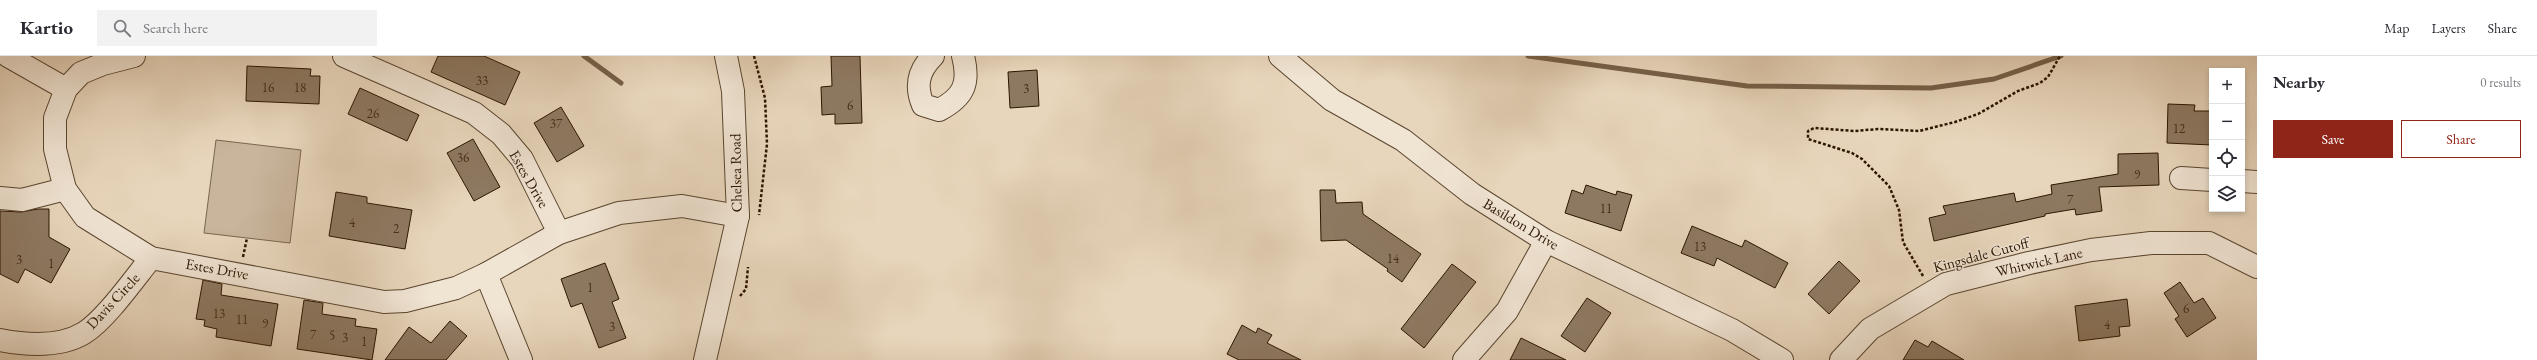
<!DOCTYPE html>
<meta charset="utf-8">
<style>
body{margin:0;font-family:"EB Garamond",serif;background:#f2f2f3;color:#2b2b33}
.controls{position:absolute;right:12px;top:12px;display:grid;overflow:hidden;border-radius:0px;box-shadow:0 2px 6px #0003}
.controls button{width:36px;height:36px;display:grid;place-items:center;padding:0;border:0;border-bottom:1px solid #e1e1e2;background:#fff;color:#2b2b33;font:20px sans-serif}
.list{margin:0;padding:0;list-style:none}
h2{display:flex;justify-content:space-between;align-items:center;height:52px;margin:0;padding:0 16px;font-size:17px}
h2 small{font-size:13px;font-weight:400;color:#7c7c81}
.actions{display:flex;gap:8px;padding:12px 16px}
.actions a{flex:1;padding:9px 0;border:1px solid #8f2418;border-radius:0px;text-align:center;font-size:14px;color:#8f2418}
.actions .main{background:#8f2418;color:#fff}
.icon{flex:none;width:22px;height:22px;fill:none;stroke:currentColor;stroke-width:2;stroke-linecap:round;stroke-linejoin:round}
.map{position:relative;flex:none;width:2257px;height:304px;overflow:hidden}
header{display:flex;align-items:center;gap:24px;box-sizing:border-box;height:56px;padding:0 20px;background:#fff;border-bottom:1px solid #e1e1e2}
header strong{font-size:19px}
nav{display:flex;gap:22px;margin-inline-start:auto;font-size:14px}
.search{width:280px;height:36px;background:#f2f2f3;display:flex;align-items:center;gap:10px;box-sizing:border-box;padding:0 14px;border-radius:0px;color:#7c7c81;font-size:15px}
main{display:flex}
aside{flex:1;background:#fff}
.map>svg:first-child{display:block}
.green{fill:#c8b59c;stroke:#7a654e}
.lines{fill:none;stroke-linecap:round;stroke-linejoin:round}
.stream{stroke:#76614a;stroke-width:5}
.building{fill:#8d7962;stroke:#2b1500}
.minor-casing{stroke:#5a452f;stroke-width:24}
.path{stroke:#2b1500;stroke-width:2.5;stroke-dasharray:3 2;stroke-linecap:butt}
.minor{stroke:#f0e4d3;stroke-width:22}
.labels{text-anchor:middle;stroke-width:3;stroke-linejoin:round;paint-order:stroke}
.number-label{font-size:13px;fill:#442e18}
.street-label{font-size:15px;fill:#2b1500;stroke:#f0e4d3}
</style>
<header>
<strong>Kartio</strong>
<div class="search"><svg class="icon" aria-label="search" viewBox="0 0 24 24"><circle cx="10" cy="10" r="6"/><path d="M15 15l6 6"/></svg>Search here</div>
<nav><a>Map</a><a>Layers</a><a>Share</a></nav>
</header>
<main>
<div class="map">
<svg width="2257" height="304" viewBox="0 0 2257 304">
<rect width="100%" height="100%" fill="#e8d6bc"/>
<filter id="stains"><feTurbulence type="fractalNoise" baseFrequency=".005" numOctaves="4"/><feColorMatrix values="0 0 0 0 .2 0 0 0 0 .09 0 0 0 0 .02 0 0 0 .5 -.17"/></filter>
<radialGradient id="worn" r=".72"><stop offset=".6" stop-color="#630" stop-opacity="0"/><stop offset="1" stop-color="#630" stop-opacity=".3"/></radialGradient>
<path class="green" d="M216,84l85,10 -11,93 -86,-10z"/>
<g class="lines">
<g class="stream">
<path d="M584,0l37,27"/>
<path d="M1528,0l219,30 184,2 63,-9 67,-23"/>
</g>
</g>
<g class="building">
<path d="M438,0h46l36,16 -15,33 -74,-33z"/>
<path d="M831,0h29l2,67 -27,1v-10l-13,1 -1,-28 11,-1z"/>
<path d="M247,10l64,3 -1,7h10l-1,28 -73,-3z"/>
<path d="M1037,14l2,36 -29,2 -2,-36z"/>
<path d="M360,32l59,27 -12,26 -59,-27z"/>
<path d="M2168,48l27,1 -1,6h18v34l-45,-2z"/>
<path d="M561,51l23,39 -27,16 -23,-39z"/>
<path d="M473,83l27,48 -26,14 -27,-48z"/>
<path d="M2158,97l1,32 -60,2 3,24 -26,4 -1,-6 -30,5v2l-111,25 -5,-23 17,-4 -3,-8 71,-13 2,9 36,-8 -1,-9 67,-11v-20z"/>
<path d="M1586,129l30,10 1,-4 15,4 -11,36 -56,-18 7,-23 11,4z"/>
<path d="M1320,134h15l1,13 26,-1 1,12 58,40 -19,28 -15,-11 1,-2 -42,-29 -25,1z"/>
<path d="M336,136l31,5v6l45,7 -7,39 -76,-13z"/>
<path d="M38,153h11v28l21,12 -19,34 -26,-14 -7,14 -18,-9v-63l21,1z"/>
<path d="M1692,170l50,21 3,-7 43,23 -13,25 -58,-30 -3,8 -33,-13z"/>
<path d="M1839,205l21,20 -31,33 -21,-20z"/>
<path d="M605,207l14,36 -7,3 14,36 -27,10 -17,-45 -11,4 -10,-28z"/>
<path d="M1452,208l24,18 -52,66 -23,-19z"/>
<path d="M203,224l19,4 -1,11 57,9 -7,42 -55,-9 1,-8 -13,-3 1,-6 -9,-1z"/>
<path d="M2180,226l14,21 9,-5 13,20 -29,19 -12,-18 4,-3 -15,-23z"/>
<path d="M1587,242l24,15 -26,39 -24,-16z"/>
<path d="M2127,243l3,27 -11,1 1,9 -41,5 -4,-35z"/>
<path d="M304,244l19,3 -1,11 34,5 -1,7 22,3 -5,31 -75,-11z"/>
<path d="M450,265l17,15 -21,24h-61l24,-33 22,16z"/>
<path d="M1242,269l14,8 2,-5 14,7 -5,8 34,17h-62l-12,-6z"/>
<path d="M1521,282l45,22h-56z"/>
<path d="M1915,284l13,7 4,-6 32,19h-61z"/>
</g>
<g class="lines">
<g class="minor-casing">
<g id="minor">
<path d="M8,0l58,33"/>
<path d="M134,0l-31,8 -22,9 -15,16 -11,29v31l10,40 20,28 66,41 233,44 21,-1 51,-13 30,-14 73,-41 60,-20 63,-7 56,10"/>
<path d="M344,0l130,57 27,21 21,25 37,74"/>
<path d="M933,0c-15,15 -18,30 -10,49l16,5c25,-13 31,-27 24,-54"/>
<path d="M1280,0l52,44 71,40 69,54 74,47 186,89 50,30"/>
<path d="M2181,122l31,2"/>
<path d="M2242,125l15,1"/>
<path d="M0,142l22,2 43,-11"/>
<path d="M486,218l35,86"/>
<path d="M0,284c26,5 59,8 84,-7 22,-14 50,-54 67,-75"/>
<path d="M705,304l33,-144 -5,-125 -7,-35"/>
<path d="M1464,304l43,-49 39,-70"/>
<path d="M1841,304l29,-31 76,-45 83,-21 62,-13 60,-7h58l48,24"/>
</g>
</g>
<g class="path">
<path d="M754,0l11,42 2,46 -8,71"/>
<path d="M243,201l4,-19"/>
<path d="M1923,220l-20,-34 -4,-32 -10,-24 -27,-27 -10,-6 -44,-14v-8l6,-3 41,3 23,-2 41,2 36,-9 23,-8 40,-23 22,-8 8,-6 12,-21"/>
<path d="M740,240l6,-7 2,-22"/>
</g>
<use href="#minor" class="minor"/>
</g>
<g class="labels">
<g class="number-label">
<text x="482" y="29">33</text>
<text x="268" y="36">16</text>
<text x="300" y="36">18</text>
<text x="1026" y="37">3</text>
<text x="850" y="54">6</text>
<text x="373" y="62">26</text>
<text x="556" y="72">37</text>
<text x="2179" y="77">12</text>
<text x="463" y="106">36</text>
<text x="2137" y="123">9</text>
<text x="2070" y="148">7</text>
<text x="1606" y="157">11</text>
<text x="352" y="171">4</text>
<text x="396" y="177">2</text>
<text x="1700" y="195">13</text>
<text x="1393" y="207">14</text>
<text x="19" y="208">3</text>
<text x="51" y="212">1</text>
<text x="590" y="236">1</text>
<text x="2186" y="257">6</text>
<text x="219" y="262">13</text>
<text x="242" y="268">11</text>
<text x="265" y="272">9</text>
<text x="2107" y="273">4</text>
<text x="612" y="275">3</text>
<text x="313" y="283">7</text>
<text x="332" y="284">5</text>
<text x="345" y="286">3</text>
<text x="364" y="290">1</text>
</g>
<g class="street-label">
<text transform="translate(736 117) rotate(-91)" y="5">Chelsea Road</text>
<text transform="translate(529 123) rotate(60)" y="5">Estes Drive</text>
<text transform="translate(1521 168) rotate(31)" y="5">Basildon Drive</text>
<text transform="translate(1981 199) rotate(-15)" y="5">Kingsdale Cutoff</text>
<text transform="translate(2039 206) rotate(-13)" y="5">Whitwick Lane</text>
<text transform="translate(217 213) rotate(10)" y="5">Estes Drive</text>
<text transform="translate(113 245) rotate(-47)" y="5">Davis Circle</text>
</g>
</g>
<rect width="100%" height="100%" filter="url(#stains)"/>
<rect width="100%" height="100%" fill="url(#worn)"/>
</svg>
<div class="controls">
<button>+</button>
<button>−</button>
<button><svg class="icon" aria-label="locate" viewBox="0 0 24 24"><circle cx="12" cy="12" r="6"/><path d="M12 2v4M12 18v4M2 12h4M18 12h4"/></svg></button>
<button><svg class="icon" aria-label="layers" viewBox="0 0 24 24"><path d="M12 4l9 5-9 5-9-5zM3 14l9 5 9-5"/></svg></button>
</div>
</div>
<aside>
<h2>Nearby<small>0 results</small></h2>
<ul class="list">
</ul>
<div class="actions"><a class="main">Save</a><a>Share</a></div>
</aside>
</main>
